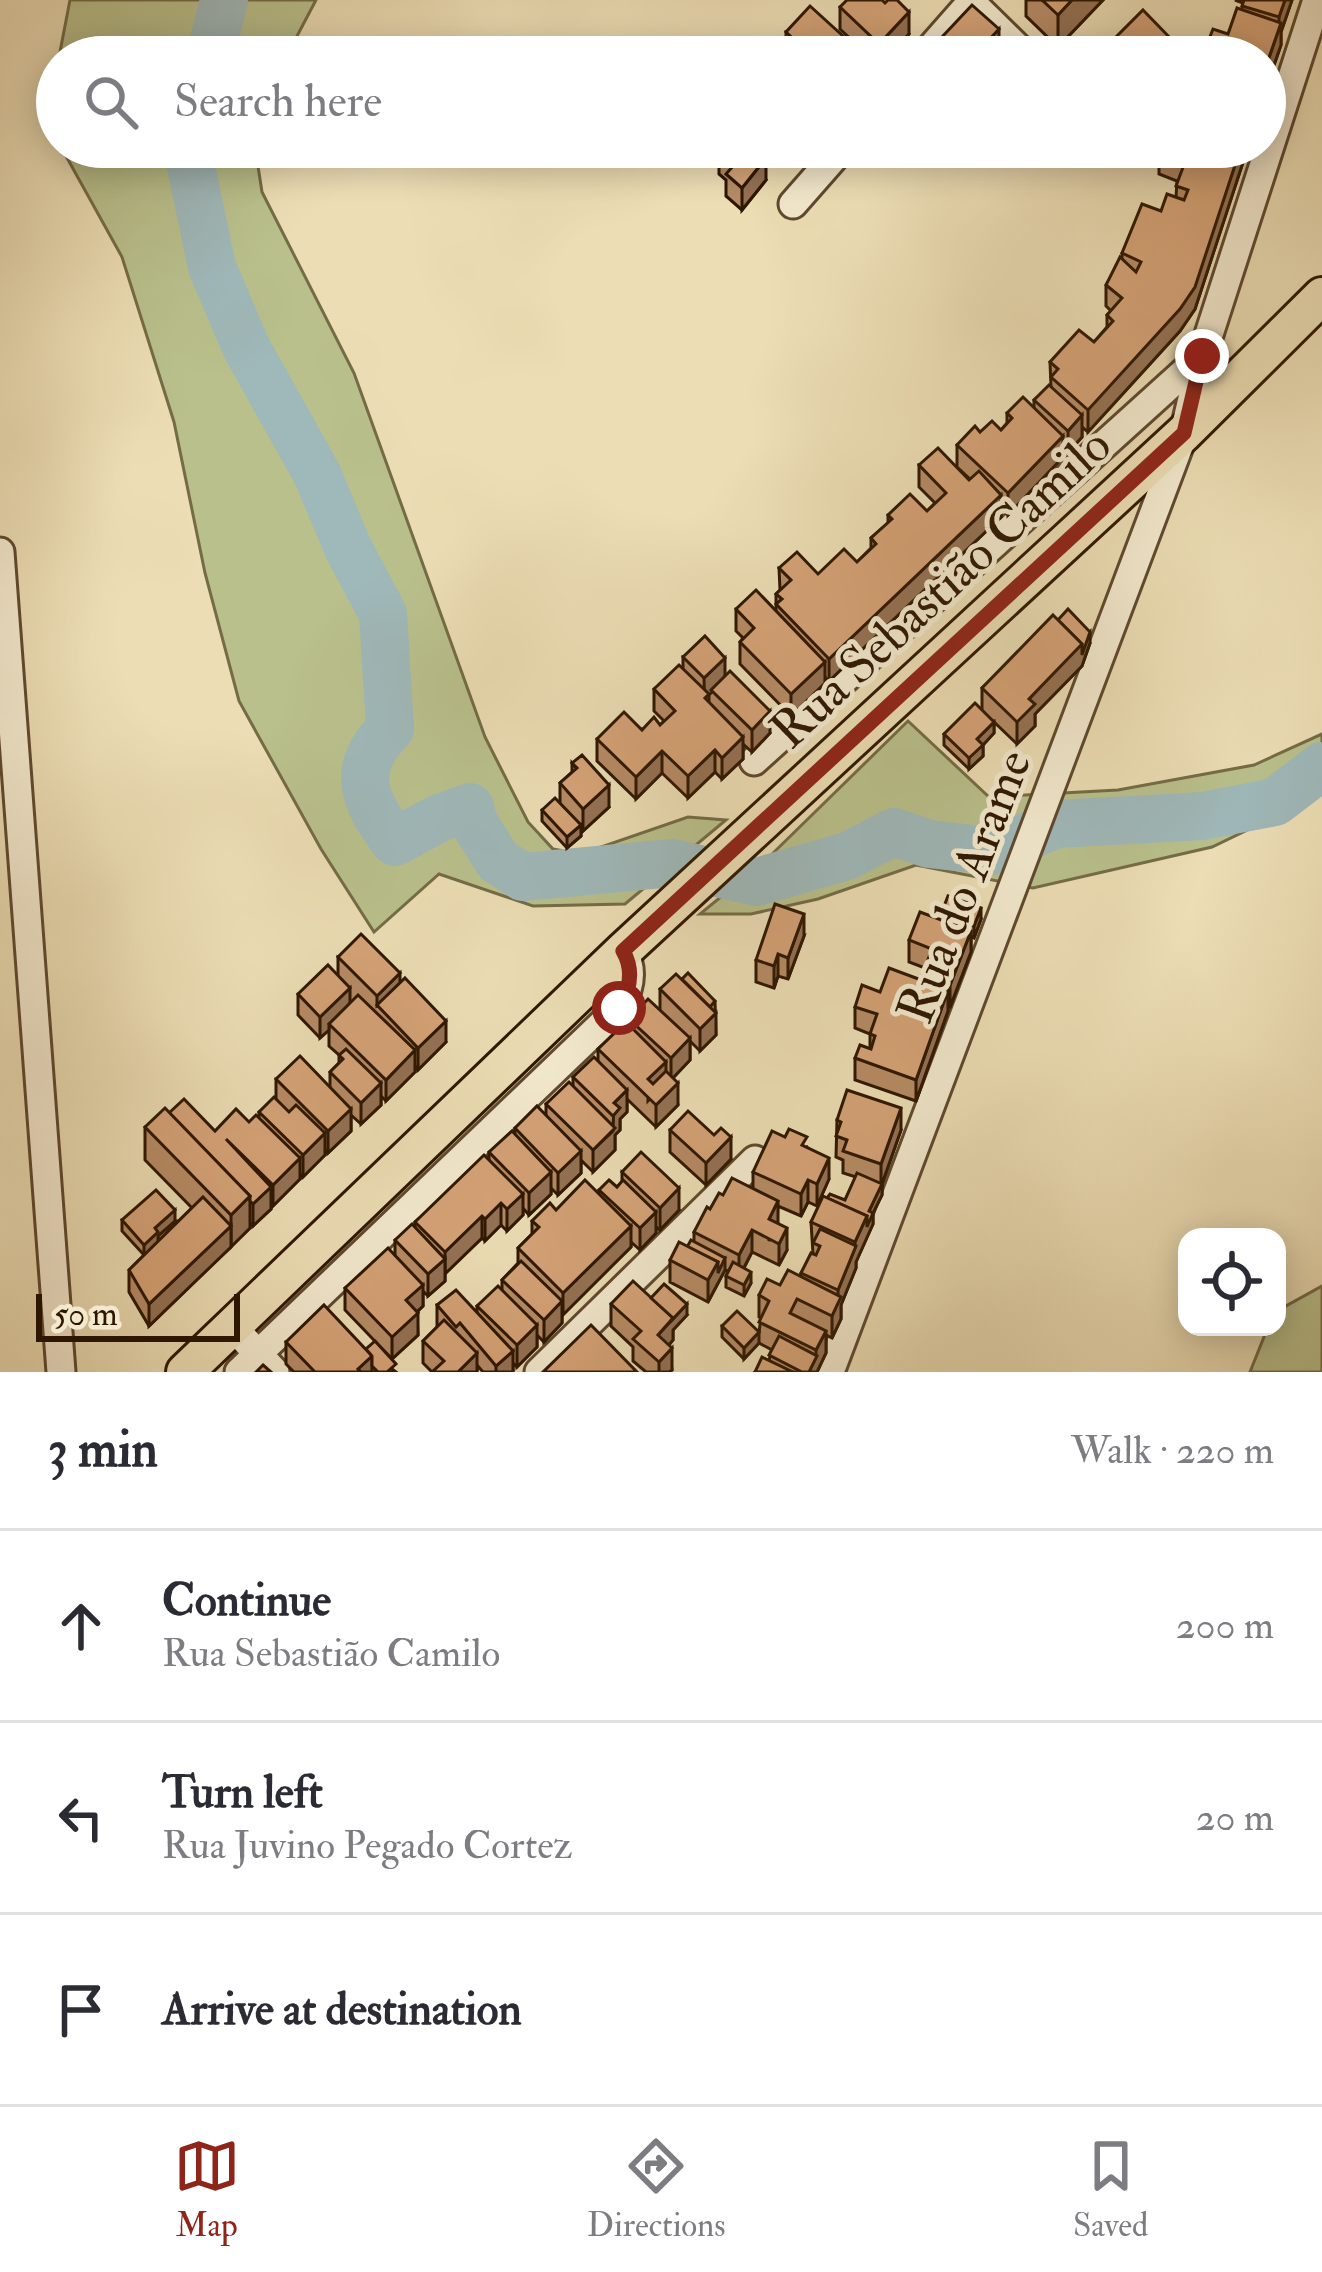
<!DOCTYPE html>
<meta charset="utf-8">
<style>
body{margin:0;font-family:"IM FELL Double Pica",serif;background:#f2f2f3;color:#2b2b33}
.controls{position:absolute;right:36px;bottom:36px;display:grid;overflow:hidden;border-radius:24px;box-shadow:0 6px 30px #0003}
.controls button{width:108px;height:108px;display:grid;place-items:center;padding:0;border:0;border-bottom:3px solid #e1e1e2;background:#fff;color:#2b2b33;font:60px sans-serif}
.scale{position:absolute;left:36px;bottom:30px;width:204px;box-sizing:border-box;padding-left:12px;border:6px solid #2e1701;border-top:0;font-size:33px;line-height:42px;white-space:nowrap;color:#2e1701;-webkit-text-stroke:9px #f3e9ce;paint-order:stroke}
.stop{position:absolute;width:36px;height:36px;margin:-27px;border:9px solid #8f2418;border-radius:50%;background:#fff}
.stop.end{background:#8f2418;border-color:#fff;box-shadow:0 3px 12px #0008}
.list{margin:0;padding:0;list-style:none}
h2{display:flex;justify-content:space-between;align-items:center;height:156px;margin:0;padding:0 48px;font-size:51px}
h2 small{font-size:39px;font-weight:400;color:#7c7c81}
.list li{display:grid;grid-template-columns:78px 1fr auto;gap:36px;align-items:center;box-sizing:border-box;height:192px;padding:0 48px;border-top:3px solid #e1e1e2}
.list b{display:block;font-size:45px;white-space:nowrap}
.list p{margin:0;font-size:39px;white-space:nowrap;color:#7c7c81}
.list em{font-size:39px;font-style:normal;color:#7c7c81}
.icon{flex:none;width:66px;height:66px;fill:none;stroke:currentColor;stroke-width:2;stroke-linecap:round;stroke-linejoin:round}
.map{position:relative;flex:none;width:1322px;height:1372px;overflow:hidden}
.search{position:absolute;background:#fff;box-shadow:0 6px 30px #0003;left:36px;right:36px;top:36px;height:132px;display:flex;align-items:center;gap:30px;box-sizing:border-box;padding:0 42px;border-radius:66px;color:#7c7c81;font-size:45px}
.sheet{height:732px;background:#fff}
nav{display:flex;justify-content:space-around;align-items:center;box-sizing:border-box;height:168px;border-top:3px solid #e1e1e2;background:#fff;font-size:33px;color:#7c7c81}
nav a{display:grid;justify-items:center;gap:6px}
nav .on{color:#8f2418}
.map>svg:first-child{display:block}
.green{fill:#b9c08c;stroke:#746c46;stroke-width:3}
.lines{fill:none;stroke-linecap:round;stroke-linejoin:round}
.river{stroke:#9fb8b9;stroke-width:48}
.minor-casing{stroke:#5e482e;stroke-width:33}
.major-casing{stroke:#2e1701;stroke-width:42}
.minor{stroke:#f3e9ce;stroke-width:27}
.major{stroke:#ecddb4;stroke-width:36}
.wall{fill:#b68b65;stroke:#2e1701;stroke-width:3}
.shaded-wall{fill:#947153;stroke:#2e1701;stroke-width:3}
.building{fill:#d4a276;stroke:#2e1701;stroke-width:3}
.route{stroke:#8f2418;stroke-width:15}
.labels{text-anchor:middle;stroke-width:10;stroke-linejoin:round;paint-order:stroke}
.street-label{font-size:51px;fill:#2e1701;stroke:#f3e9ce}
</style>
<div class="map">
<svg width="1322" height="1372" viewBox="0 0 1322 1372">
<rect width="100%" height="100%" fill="#ecddb4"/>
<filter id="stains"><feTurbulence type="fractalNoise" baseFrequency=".00167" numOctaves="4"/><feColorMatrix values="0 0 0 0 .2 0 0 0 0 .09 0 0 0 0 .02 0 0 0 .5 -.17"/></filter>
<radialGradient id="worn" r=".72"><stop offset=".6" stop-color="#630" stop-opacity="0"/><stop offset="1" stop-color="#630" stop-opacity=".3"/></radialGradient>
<g class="green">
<path d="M70,0h246l-30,57h-227z"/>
<path d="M61,147h194l7,45 92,181 131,364 43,85 25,27 28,5 107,-37 38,3 -101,84 -92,2 -94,-32 -65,58 -53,-83 -82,-148 -34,-128 -31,-151 -52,-165z"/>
<path d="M908,721l81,76 129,-7 136,-25 68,-31v60l-110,53 -179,41 -117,-23 -98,34 -67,15h-51l67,-55z"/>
<path d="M1322,1286v86h-72l18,-45h9v-16z"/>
</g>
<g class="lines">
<g class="river">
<path d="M210,57l14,-57"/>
<path d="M193,147l-3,15 22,105 34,80 71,127 31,74 35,66 7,115c-41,41 -26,72 5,113l44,-24 31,-11 4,16 24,38 25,16 149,-14 85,19 90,-26 47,-24 35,12 63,7 65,-27 145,-8 73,-14 47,-36"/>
</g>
<g class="minor-casing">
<g id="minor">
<path d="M971,2l56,55"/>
<path d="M923,57l50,-57"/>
<path d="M793,204l50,-57"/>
<path d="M0,552l61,820"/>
<path d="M754,761l448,-405"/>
<path d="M233,1327l42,45"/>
<path d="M239,1372l380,-364c11,-19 15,-38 4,-57"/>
<path d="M539,1372l216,-212"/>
<path d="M830,1372l354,-939 18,-77 115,-356"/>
</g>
</g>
<g class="major-casing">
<path id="major" d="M185,1372l438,-421 561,-518 138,-137"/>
</g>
<use href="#minor" class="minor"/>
<use href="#major" class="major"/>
</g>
<g class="wall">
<path d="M1026,0h77l-45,47 -32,-31z"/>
<path d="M1235,0h57l-11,32v13l-16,46v-34h-61v-5l24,-18 14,-25 1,-6z"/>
<path d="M885,3l24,31 -22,23h-17l-30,-28v-22z"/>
<path d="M786,32l80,25h-77l-3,-3z"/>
<path d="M1160,147h88l-53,162 -15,22 -92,101 -6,-5v10l-14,16 -5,-5v9l-55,58 -7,-6v8l-172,164 -4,-4v6l-34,33 -51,-52v-22l3,-4 -7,-7v-22l40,2v-17l4,-4 -1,-22 39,6 39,-12 14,-14v-10l17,-15v-8l39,-4 8,-8 -16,-16v-22l51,14 -13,-12v-22l23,-13 21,-2 6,-7v-10l27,-5v-8l17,-13 -1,-25 44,-20 13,-15v-12l4,-4 -5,-5v-21l16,-26v-6l54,-56 1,-16 -18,-7v-21z"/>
<path d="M719,153l47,27 -24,30 -16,-14v-16l-7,-6z"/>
<path d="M1058,620l32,23 -8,23 -47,48v12l-18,18 -23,-22v11l-11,12v11l-14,13 -25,-24v-11l38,-24v-22z"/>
<path d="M683,657l42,19 45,57 -18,19 -9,-8v15l-21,20 -7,-7 -27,26 -26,-25 -26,26 -39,-38v-22l63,-14 4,-4 -10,-10v-22l29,-20z"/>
<path d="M572,763l37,44 -26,24 -2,-2v7l-14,12 -25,-27v-11l18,-8v-19l12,-11z"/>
<path d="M941,914l40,5 -7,19 -3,-2v16l-21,55 -2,-1v5l-32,90 -61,-21v-22l15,-9v-15l-15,-6v-21l25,-15 42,-12 3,-12 -16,-6v-22l32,-20z"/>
<path d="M804,936l-16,43 -10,-3 -4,12 -18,-6v-22z"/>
<path d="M338,957l62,26 46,59 -28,28 -3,-4v6l-29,29 -5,-5v9l-20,19 -10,-9v16l-23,22 -3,-3v5l-22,22 -3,-3v5l-27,27 -2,-2v5l-18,17 -3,-3v5l-101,98 -20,-34v-22l15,-15 -22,-24v-11l53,1 -17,15v5l34,-33 -47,-48v-33l24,-14 46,18 34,-9 10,-4v-6l17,-13v-20l54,8v-15l9,-9v-8l-10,-9v-16l-9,8 -22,-23v-21l40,-19z"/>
<path d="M682,979l33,22 1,34 -16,16 -10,-10v19l-17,18 5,27 -22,22 -29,-28v13l-7,7v11l-5,5v15l-22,22 -12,-12v13l-23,22 -7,-7v6l-22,21 -6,-7v7l-16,16 -6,-6 -16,16 -3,-3 -37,35v8l-17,15 -5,-5v15l-6,6 1,23 -26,24 -47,-49v-22l50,-33v-15l20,-12v-6l74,-62v-8l26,-18v-6l31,-13v-11l27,-18v-9l25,-16v-12l31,-23v-7l31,-9v-21z"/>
<path d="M837,1120l64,10 -19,54v11l-9,18v11l-17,38v6l-15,37v14l-9,19 -6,-3v18l-9,19h-62l14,-12 3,-10 -13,-7 -15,16 -22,-22v-11l37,6 2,-14 -2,-1v-22l42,-18v-4l12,-19 -2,-32 16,-24 18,2 11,-23 -13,-4v-13l-7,-3z"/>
<path d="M670,1130l44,5 17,24 -25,26 -36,-33z"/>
<path d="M807,1147l22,32 -12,27 -9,-4 -7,14 -23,-10 -1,17 10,27 -8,15 -27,-13 -8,16 7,15 -7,13 -18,-9v-11l2,-5 -3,-1 -17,32 -38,-20v-22l24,-18v-10l16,-23 13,-14 30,-6v-17z"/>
<path d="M622,1172l57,38 -19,20 -4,-3v6l-16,17 -9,-8v5l-69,67v9l-18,19 -7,-7v12l-20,20 -4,-4v9h-30l-6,-7v7h-45l-9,-9v-22l14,-14v-22l40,8v-7l25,-16v-10l16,-17v-15l14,-14v-13l67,-27v-4l18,-3 5,-5z"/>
<path d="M651,1298l36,17 -14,15v10l-4,5 3,25 -3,2h-23l-13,-11v-14l-22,-21v-22z"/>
<path d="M286,1342l80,7 30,23h-102l-8,-8z"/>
</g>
<g class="shaded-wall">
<path d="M1072,0h31l-45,47v-32z"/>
<path d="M1285,0h7l-11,32v13l-16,46v-22l14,-40v-12z"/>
<path d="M909,12v22l-22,23h-8v-13z"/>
<path d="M999,29v22l-6,6h-20z"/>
<path d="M1172,40v17h-17z"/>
<path d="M1241,147h7l-53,162 -15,22 -92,101v-22z"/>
<path d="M766,158v22l-24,30v-22z"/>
<path d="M1082,415v22l-14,16v-22z"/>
<path d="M1063,436v21l-55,58v-22z"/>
<path d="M1001,495v22l-172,164v-22z"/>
<path d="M1090,632v11l-8,23 -47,48v12l-18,18v-22l12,-23z"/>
<path d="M725,658v21l-16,16v21l-4,4 -1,-42z"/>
<path d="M825,662v21l-34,33v-22z"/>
<path d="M770,711v22l-18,19v-22z"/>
<path d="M994,722v11l-11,12v11l-14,13v-11l8,-19z"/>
<path d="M743,737v22l-21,20v-21z"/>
<path d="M715,750v22l-27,26v-22z"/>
<path d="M662,751v22l-26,26v-22z"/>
<path d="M609,785v22l-26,24v-22z"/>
<path d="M581,825v11l-14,12v-11z"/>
<path d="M981,908v11l-7,19v-12z"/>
<path d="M804,914v22l-16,43v-21z"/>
<path d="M971,931v21l-21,55v-22z"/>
<path d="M778,954v22l-4,12v-22z"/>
<path d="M400,973v22l-23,11v-10z"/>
<path d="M350,988v22l-21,14v6l-9,8v-21z"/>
<path d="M948,990v21l-32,90v-21z"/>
<path d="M716,1013v22l-16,16v-22z"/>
<path d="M446,1021v21l-28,28v-22z"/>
<path d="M690,1038v22l-19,20v-22z"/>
<path d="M415,1050v22l-29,29v-21z"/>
<path d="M666,1062v21l-18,18v-22z"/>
<path d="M381,1083v22l-20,19v-21z"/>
<path d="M678,1083v22l-22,22v-22z"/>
<path d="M627,1090v22l-7,7v11l-5,5v15l-22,22v-22l20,-19 1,-28z"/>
<path d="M901,1108v22l-19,54v11l-9,18v11l-17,38v6l-15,37v14l-9,19v-22l6,-14v-12l17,-42v-6l26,-57v-21z"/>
<path d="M351,1109v22l-23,22v-22z"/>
<path d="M325,1133v22l-22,22v-22z"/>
<path d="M731,1137v22l-25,26v-22z"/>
<path d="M581,1151v22l-23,22v-22z"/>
<path d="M300,1158v21l-27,27v-21z"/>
<path d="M829,1158v21l-12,27v-22z"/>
<path d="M551,1172v22l-22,21v-22z"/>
<path d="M808,1180v22l-7,14v-22z"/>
<path d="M271,1187v22l-18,17v-22z"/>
<path d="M679,1188v22l-19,20v-22z"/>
<path d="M523,1194v21l-16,16v-22z"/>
<path d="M250,1196v32l-19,19v-32z"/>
<path d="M778,1201v22l-9,18v-22z"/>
<path d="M501,1203v22l-16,16v-22z"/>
<path d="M175,1210v11l-17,15v7l-14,13v-11l11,-17z"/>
<path d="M656,1212v21l-16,17v-22z"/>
<path d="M482,1216v22l-37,36v-22z"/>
<path d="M231,1226v21l-82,79v-22z"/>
<path d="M631,1226v21l-68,68v-22z"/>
<path d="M787,1228v22l-8,15v-21z"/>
<path d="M752,1230v22l-13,25v-22z"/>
<path d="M725,1258v12l-17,32v-22l10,-18z"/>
<path d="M445,1259v22l-17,15v-22z"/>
<path d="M751,1272v11l-7,13v-11z"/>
<path d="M423,1285v21l-17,16v-22z"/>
<path d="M562,1301v22l-18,19v-22z"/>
<path d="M687,1304v11l-14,15v10l-15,17v-22z"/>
<path d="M418,1313v22l-26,24v-22z"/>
<path d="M537,1325v22l-20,20v-22z"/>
<path d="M826,1331v22l-9,19h-8l7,-15v-7z"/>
<path d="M759,1332v11l-15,16v-11z"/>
<path d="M672,1348v22l-3,2h-10v-10z"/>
<path d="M513,1351v21h-17v-6z"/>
<path d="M477,1353v19h-19z"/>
<path d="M372,1356v16h-14v-3z"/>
</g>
<g class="building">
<path d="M847,0h35l3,3 3,-3h9l12,12 -30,32 -39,-37z"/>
<path d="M1042,0h30l-14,15z"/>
<path d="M1244,0h41l-6,17 -37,-11z"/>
<path d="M972,5l27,24 -26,28h-44l-3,-3z"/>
<path d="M810,6l56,51h-53l-27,-25z"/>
<path d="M1237,8l44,15 -16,46v-12h-47l-14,-5 9,-23 15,5z"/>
<path d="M1143,10l29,30 -17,17h-59z"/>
<path d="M723,147h29l14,11 -24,30 -16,-14 8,-9 -15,-12z"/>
<path d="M1160,147h81l-46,140 -15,22 -92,101 -37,-33 7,-8 -8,-7 29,-32 15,12 19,-21 -6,-6 15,-17 -16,-13 14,-28 16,15 5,-10 -19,-9 20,-49 19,7 6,-17 17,6 4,-10 -12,-4 9,-24 -26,-9z"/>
<path d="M1049,385l33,30 -14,16 -34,-31z"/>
<path d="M1023,397l40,39 -55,57 -51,-48 18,-19 5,6 12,-11 9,9 11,-12 -5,-5z"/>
<path d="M938,448l31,32 10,-9 22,24 -172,164 -53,-55 6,-5 -6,-5 15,-14 -12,-12 18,-16 21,22 26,-25 13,13 19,-18 -5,-6 21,-19 -4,-4 22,-21 17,17 19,-18 -27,-28z"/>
<path d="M756,590l69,72 -34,32 -51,-52 14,-14 -18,-19z"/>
<path d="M1068,609l22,23 -8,23v-11l-24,-24z"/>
<path d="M1053,615l29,29 -53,55 6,5 -18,18 -35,-34z"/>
<path d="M705,636l20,22 -21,20 -21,-21z"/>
<path d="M679,665l30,29 -4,4 38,39 -21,21 -7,-8 -27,26 -26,-25 -26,26 -39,-38 27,-27 18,18 12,-13 6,8 15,-14 -21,-22z"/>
<path d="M730,671l40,40 -18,19 -41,-40z"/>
<path d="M975,703l19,19 -17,17 6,6 -14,13 -25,-24z"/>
<path d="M582,755l27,30 -26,24 -23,-26 17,-15 -5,-5z"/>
<path d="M555,798l26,27 -14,12 -25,-27z"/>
<path d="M948,896l33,12 -7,18 -33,-12z"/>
<path d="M775,904l29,10 -16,44 -10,-4 -4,12 -18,-6z"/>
<path d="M920,912l51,19 -21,54 -28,-10 10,-26 -23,-9z"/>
<path d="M361,934l39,39 -23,23 -39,-39z"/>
<path d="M328,965l22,23 -30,29 -22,-23z"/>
<path d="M889,968l59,22 -32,90 -61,-22 5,-13 11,4 4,-13 -5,-2 7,-20 -22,-7 7,-22 18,7z"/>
<path d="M688,973l27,28 -5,6 -28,-28z"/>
<path d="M676,974l40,39 -16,16 -40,-40z"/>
<path d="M405,978l41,43 -28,27 -41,-43z"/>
<path d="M358,995l57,55 -29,30 -57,-56z"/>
<path d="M648,999l42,39 -19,20 -42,-39z"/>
<path d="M626,1022l40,40 -18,17 5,5 13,-13 12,12 -22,22 -58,-56z"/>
<path d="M346,1049l35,34 -20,20 -31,-31 13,-13 -4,-4z"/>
<path d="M300,1056l51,53 -23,22 -52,-52z"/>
<path d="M594,1057l33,33 -13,13 6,5 -7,8 -40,-39z"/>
<path d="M569,1082l46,46 -22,22 -47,-46z"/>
<path d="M847,1090l54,18 -20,56 -38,-13 4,-11 -11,-4 5,-14 -4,-2z"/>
<path d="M274,1097l15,15 7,-7 29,28 -22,22 -44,-43z"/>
<path d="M184,1099l31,32 21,-22 13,13 7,-7 44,43 -27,27 -47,-46 45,48 -18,17 -3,-3v-5l-81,-83z"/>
<path d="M537,1106l44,45 -23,22 -43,-45z"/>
<path d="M165,1108l85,88 -19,19 -86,-88z"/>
<path d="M688,1111l26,24 7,-7 10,9 -25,26 -36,-33z"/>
<path d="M789,1129l18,8 -5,8 27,13 -12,26 -9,-4 -7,14 -48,-22 19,-41 13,6z"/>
<path d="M512,1131l39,41 -22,21 -40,-41z"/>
<path d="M641,1152l38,36 -19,20 -38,-36z"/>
<path d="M484,1155l39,39 -16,15 -6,-6 -16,16 -3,-3 -37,36 -30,-30z"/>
<path d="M857,1173l25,11 -13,27 4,2 -6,14v-11l-40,-18 3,-4 15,6z"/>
<path d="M732,1178l46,23 -9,18 18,9 -8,16 -27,-14 -13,25 -45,-23 13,-25 3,2 9,-16 4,2z"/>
<path d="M585,1180l46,46 -68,67 -45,-45 21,-21 -7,-6 18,-18 6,7z"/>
<path d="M609,1180l8,7 6,-7 33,32 -16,16 -41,-38z"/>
<path d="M156,1190l19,20 -20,18 3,4 -14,13 -22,-25z"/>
<path d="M823,1196l44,20 -12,26 -44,-20z"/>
<path d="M203,1197l28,29 -82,78 -20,-34z"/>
<path d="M412,1224l33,35 -17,15 -33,-34z"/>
<path d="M820,1229l36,17 -18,44 -37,-17 10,-20 5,2 4,-9 -7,-3z"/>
<path d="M691,1240l34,18 -7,15v-11l-31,-15z"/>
<path d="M679,1242l39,20 -10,18 -38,-20z"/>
<path d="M388,1248l35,37 -17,15 12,13 -26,24 -47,-49z"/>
<path d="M521,1261l41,40 -18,19 -42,-40z"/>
<path d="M733,1262l18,10 -7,13 -18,-9z"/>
<path d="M788,1270l53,27 -9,19 -35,-17 -7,14 36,18 -10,19 -57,-28 10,-21 -10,-6 8,-16 13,6z"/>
<path d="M633,1281l40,37 -15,17 14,13 -13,14 -26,-23 8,-8 -30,-27z"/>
<path d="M664,1284l23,20 -17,18 3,-4 -22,-20z"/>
<path d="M498,1286l39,39 -20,20 -40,-39z"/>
<path d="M456,1290l57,61 -17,15 -36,-43 -4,4 -19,-22z"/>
<path d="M324,1305l48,51 -14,13 3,3h-46l-29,-30z"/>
<path d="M737,1311l22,21 -15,16 -22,-22z"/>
<path d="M444,1320l33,33 -19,19h-26l12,-11 -21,-20z"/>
<path d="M591,1325l46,47h-94z"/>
<path d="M779,1336l38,20 -8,16h-7l-33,-17z"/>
<path d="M375,1341l21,23 -9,8h-9l-6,-6v-10l-6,-7z"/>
<path d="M762,1357l31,15h-38z"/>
<path d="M263,1365l8,7h-15z"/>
</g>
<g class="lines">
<path class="route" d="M619,1008c11,-18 15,-38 4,-57l561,-518 18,-77"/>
</g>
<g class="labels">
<g class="street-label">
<text transform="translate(940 587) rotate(-43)" y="18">Rua Sebastião Camilo</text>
<text transform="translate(963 886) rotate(-69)" y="18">Rua do Arame</text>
</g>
</g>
<rect width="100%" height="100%" filter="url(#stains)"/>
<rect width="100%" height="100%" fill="url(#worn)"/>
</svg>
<div class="controls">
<button><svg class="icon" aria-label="locate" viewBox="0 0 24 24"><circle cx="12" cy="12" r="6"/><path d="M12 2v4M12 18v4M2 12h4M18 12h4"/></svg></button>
</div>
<div class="scale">50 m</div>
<div class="stop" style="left:619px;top:1008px"></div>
<div class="stop end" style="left:1202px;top:356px"></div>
<div class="search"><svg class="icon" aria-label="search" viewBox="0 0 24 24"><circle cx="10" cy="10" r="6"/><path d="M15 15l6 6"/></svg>Search here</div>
</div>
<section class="sheet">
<h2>3 min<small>Walk · 220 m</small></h2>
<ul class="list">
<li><svg class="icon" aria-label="ahead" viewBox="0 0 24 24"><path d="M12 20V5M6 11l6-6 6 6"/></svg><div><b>Continue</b><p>Rua Sebastião Camilo</p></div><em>200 m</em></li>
<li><svg class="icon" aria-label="left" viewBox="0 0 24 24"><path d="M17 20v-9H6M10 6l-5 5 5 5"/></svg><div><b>Turn left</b><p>Rua Juvino Pegado Cortez</p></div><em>20 m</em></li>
<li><svg class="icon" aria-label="arrive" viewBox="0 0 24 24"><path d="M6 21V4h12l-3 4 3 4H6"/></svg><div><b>Arrive at destination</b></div></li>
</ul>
</section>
<nav>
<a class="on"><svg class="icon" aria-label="map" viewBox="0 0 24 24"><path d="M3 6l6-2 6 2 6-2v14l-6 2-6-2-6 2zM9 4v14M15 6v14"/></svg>Map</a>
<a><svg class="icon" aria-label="directions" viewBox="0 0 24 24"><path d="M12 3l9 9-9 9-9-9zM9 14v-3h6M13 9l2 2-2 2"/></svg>Directions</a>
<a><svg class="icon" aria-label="saved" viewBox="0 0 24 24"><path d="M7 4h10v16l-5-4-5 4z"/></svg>Saved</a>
</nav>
